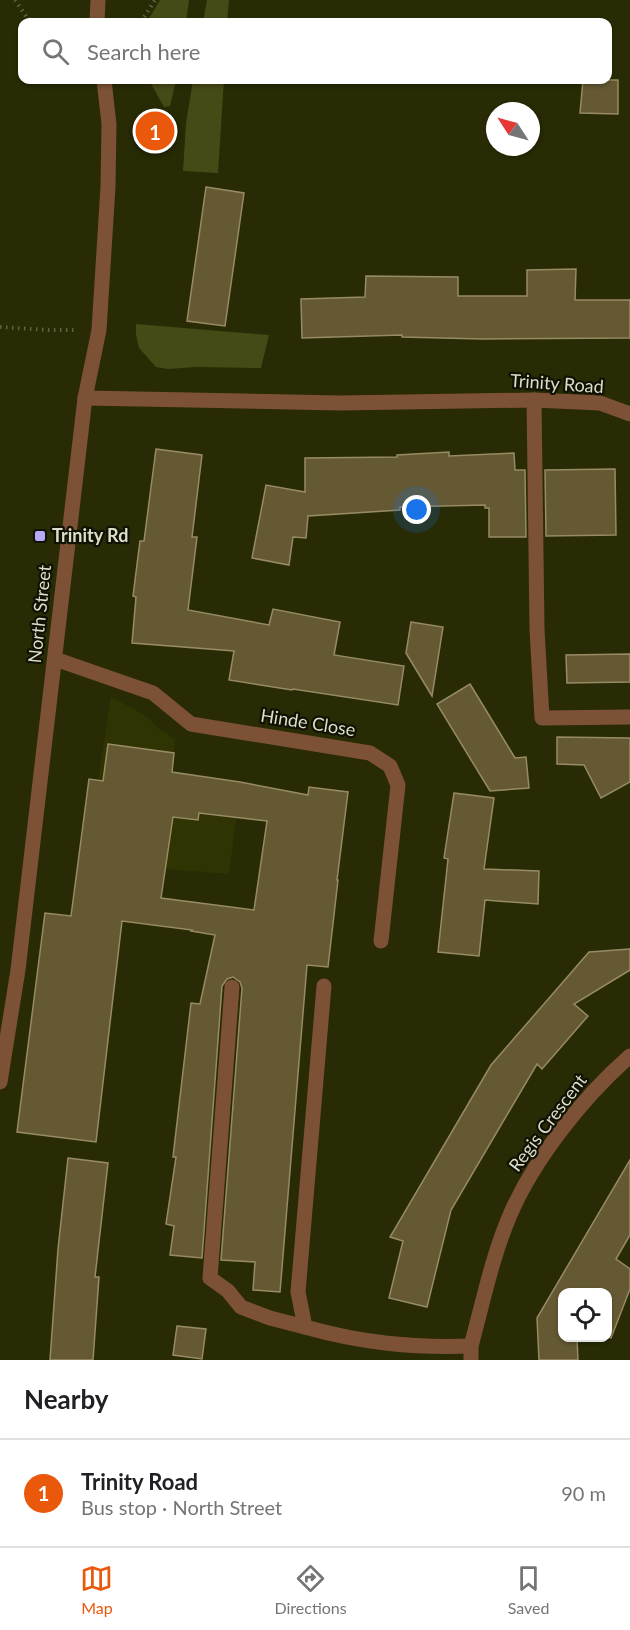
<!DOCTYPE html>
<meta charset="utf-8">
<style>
body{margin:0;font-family:Lato,sans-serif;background:#f6f6f6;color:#202124}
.controls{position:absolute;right:18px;bottom:18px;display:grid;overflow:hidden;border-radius:12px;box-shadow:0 2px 4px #0004}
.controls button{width:54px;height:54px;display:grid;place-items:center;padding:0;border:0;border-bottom:2px solid #e0e0e0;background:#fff;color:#202124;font:30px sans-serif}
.compass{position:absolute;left:486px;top:102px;width:54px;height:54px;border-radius:50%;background:#fff;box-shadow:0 2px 4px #0004;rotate:306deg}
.you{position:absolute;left:417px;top:510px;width:21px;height:21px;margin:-15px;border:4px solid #fff;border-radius:50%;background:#1a73e8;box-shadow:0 0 0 9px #1a73e833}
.badge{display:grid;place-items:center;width:39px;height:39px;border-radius:50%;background:#ea580c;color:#fff;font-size:20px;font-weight:700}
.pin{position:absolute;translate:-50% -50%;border:3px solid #fff;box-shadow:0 2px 6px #0006}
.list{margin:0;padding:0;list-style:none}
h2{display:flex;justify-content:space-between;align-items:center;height:78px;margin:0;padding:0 24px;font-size:26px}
h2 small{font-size:20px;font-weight:400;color:#757577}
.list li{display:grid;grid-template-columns:39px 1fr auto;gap:18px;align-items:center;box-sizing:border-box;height:108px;padding:0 24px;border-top:2px solid #e0e0e0}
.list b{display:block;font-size:22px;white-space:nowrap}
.list p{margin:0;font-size:20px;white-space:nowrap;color:#757577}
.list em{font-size:20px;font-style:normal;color:#757577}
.icon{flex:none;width:33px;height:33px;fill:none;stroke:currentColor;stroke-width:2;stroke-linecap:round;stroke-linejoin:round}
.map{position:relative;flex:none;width:630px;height:1360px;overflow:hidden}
.search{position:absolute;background:#fff;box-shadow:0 2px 4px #0004;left:18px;right:18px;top:18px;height:66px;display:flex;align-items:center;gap:15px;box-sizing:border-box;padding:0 21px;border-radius:12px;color:#757577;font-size:22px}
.sheet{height:186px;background:#fff}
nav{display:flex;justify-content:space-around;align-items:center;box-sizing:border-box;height:84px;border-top:2px solid #e0e0e0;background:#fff;font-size:16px;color:#757577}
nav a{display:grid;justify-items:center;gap:3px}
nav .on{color:#ea580c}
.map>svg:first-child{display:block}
.built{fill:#303302}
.green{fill:#464a17}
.building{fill:#645933;stroke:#978b64;stroke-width:1.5;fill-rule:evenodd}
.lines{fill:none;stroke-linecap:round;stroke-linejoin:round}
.path{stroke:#606342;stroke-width:4;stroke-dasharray:1.5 4.5;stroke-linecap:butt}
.lane{stroke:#7c5135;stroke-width:15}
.street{stroke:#7c5135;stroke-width:15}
.poi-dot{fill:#baaaf6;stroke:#111204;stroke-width:2}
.labels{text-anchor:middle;stroke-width:4.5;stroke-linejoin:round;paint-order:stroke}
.street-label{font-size:18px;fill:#dcdfca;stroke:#111204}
.poi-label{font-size:18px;font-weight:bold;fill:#dcdfca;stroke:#111204;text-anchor:start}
</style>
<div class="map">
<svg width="630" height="1360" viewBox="0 0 630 1360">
<rect width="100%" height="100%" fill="#282b04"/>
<path class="built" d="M111,697l25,13 12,8 11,11 16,10 -3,33 69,10 -12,92 -80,-6 -7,56 -71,-8 18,-137 9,1z"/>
<g class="green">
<path d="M160,0h29l-3,22h-39z"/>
<path d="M207,0h22l-2,22h-24z"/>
<path d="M149,80h27l-6,26 -6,1z"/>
<path d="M193,80h31l-6,93 -35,-2 3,-48z"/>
<path d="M136,324l133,11 -8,33 -64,-1 -29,2 -12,-2 -17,-19 -3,-13z"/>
</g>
<g class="building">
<path d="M583,80h35v34l-38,-1z"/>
<path d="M206,187l38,6 -19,133 -38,-5z"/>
<path d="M576,269l-1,31h55v38l-148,1 -80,-2v-2l-100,3 -1,-39 64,-2 1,-21 92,1v19h69v-26z"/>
<path d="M156,449l46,6 -10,82h5l-9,73 81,15 4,-16 67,13 -6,33 70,11 -6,39 -105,-16 -1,1 -63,-10 5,-29 -102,-8 4,-46 -3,-1 7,-55h4z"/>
<path d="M449,452v4l65,-3 1,17h10l1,67h-37v-29h-4v-3l-85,2v3l-92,6 -2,22 -13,-1 -4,28 -37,-7 14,-73 39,7v-34l92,-1v-2z"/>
<path d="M615,469l1,66 -70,1 -1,-66z"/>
<path d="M411,622l32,5 -11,69 -26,-43z"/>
<path d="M630,654v28l-63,1 -1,-28z"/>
<path d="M470,684l45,74 11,-1 3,31 -39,3 -53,-87z"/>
<path d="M557,737l73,1v44l-29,16 -17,-33 -27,-1z"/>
<path d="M108,744l66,9 -2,19 68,10 68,13 1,-8 39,5 -11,88h1l-10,87 -21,-2 -27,327 -27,-2 2,-28 -34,-2 21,-272 -2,-6 -7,-5 -6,2 -5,7 -20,272 -32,-3 4,-29 -8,-2 10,-67h-3l18,-154 9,1 15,-69 -24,-4 1,-1 -70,-9 -26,221 -79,-10 28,-219 26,3 18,-137 14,2zM199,813l68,8 -13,89 -93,-12 12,-81 25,3z"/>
<path d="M454,793l40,5 -10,71 55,2 -1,33 -53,-4 -6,56 -41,-4 10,-93 -4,-1z"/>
<path d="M630,949v21l-56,34 14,12 -46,53 -5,-5 -86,146 -24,97 -38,-9 14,-57 -13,-4 101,-172 98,-113z"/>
<path d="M68,1158l40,5 -13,114h4l-6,83h-43l8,-111z"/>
<path d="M630,1160v75l-14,24 14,10v20l-19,49 -3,-1v-44h-46v45h15l1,22h-39l-2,-42z"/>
<path d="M177,1326l29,3 -4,30 -29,-4z"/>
</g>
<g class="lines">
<g class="path">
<path d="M15,0l13,19 10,3"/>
<path d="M141,22l14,-22"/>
<path d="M0,327l48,3h26"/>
</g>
<g class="lane">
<path d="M534,400l3,229 5,89 88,-1"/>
<path d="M324,986l-26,306 7,35c57,16 107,21 166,19"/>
<path d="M232,987l-22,291 18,13 13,16 29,11 35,9"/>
</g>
<g class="street">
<path d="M97,22l1,-22"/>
<path d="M85,398l255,5 194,-3 66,3 30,11"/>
<path d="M55,659l98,34 38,31 179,29 20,13 8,19 -17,156"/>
<path d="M0,1082l18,-112 67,-572 14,-68 9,-143 1,-63 -5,-44"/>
<path d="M471,1360v-14c12,-44 21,-89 39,-131 24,-56 74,-119 120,-159"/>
</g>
</g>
<rect class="poi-dot" x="34" y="530" width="12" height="12" rx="3"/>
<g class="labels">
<g class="street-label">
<text transform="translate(557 384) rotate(4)" y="6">Trinity Road</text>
<text transform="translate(40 614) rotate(-84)" y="6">North Street</text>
<text transform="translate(308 723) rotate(9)" y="6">Hinde Close</text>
<text transform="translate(548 1123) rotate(-53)" y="6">Regis Crescent</text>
</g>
<g class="poi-label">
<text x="52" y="542">Trinity Rd</text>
</g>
</g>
</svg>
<div class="controls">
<button><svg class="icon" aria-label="locate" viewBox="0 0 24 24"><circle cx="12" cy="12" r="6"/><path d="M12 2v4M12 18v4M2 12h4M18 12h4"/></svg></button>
</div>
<svg class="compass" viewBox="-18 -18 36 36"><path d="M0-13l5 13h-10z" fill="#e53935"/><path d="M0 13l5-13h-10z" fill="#757577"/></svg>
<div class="you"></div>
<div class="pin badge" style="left:155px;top:131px">1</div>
<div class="search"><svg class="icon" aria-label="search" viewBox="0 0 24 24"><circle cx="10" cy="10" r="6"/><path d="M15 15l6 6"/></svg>Search here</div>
</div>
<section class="sheet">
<h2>Nearby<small></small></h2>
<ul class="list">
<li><span class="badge">1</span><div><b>Trinity Road</b><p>Bus stop · North Street</p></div><em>90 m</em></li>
</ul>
</section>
<nav>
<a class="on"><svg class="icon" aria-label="map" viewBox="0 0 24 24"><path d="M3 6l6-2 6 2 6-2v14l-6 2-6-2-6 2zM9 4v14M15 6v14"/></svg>Map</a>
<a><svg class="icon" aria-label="directions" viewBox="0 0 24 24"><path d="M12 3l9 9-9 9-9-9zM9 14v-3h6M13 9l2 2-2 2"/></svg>Directions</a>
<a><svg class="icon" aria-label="saved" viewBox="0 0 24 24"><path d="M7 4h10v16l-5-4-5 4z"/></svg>Saved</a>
</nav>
